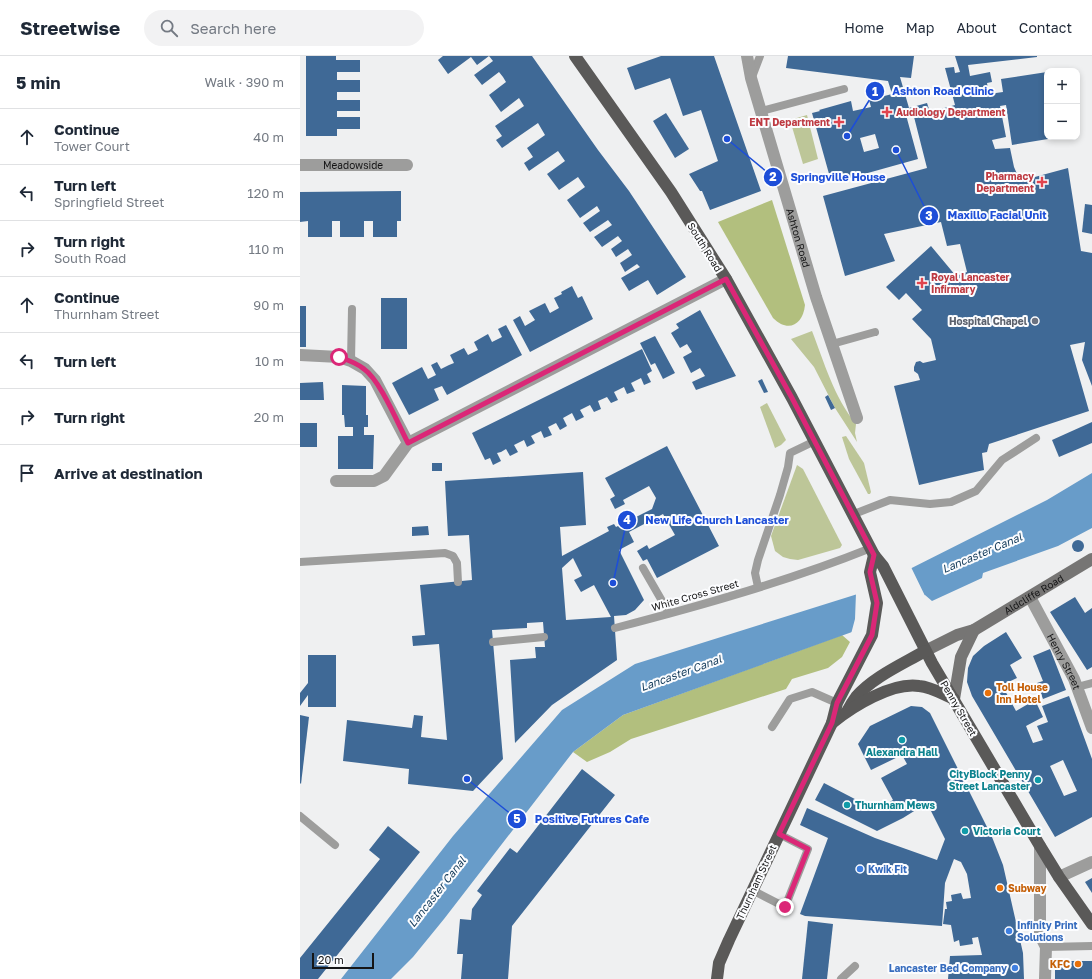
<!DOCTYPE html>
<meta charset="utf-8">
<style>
body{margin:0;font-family:"Golos Text",sans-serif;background:#f2f2f3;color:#1f2937}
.controls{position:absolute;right:12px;top:12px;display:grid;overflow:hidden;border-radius:8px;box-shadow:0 2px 6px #0003}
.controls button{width:36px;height:36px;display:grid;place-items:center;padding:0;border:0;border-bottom:1px solid #e0e1e3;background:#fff;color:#1f2937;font:20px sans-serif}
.scale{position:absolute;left:12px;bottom:10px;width:62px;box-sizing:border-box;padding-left:4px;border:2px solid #151516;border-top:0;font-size:11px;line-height:14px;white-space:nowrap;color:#151516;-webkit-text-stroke:3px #fcfdff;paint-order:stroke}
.stop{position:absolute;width:12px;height:12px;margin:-9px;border:3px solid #db2777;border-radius:50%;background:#fff}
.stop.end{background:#db2777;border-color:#fff;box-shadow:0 1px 4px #0008}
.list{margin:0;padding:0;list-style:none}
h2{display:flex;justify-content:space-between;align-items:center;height:52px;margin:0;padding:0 16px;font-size:17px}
h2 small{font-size:13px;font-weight:400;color:#747a83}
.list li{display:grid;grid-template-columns:26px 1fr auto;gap:12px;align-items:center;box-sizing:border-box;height:56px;padding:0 16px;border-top:1px solid #e0e1e3}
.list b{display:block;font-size:15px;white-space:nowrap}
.list p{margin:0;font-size:13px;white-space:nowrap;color:#747a83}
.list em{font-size:13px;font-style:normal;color:#747a83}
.icon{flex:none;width:22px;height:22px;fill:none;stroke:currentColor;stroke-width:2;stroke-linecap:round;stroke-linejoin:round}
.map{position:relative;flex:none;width:792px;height:923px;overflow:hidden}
header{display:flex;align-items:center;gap:24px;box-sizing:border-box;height:56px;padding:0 20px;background:#fff;border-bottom:1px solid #e0e1e3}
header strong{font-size:19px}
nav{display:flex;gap:22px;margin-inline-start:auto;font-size:14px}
.search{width:280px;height:36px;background:#f2f2f3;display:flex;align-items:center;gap:10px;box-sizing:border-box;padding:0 14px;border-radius:22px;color:#747a83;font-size:15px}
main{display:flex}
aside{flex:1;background:#fff}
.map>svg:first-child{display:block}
.green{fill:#bdc698}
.forest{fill:#b2bf7e}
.water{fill:#689cc9}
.pier{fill:#eff0f1}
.building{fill:#3f6996;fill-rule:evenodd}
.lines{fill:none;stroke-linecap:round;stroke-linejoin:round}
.lane{stroke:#9d9d9c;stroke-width:8}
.street{stroke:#9d9d9c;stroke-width:12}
.secondary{stroke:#767574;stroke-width:12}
.primary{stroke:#5a5958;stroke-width:12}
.route{stroke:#db2777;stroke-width:5}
.health-dot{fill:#e0444e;stroke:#fcfdff;stroke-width:1.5}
.worship-dot{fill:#6b7280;stroke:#fcfdff;stroke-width:1.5}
.food-dot{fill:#e8710a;stroke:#fcfdff;stroke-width:1.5}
.culture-dot{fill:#0f9aa8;stroke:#fcfdff;stroke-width:1.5}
.shop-dot{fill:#3f7fe0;stroke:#fcfdff;stroke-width:1.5}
.labels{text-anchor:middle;stroke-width:4;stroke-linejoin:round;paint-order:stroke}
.health-label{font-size:10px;font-weight:bold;fill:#be3a42;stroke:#fcfdff;text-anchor:start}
.street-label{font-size:10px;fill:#151516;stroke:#fcfdff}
.worship-label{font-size:10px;font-weight:bold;fill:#5b616d;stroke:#fcfdff;text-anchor:end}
.food-label{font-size:10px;font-weight:bold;fill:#c56008;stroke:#fcfdff;text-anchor:start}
.culture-label{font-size:10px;font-weight:bold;fill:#0d838f;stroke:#fcfdff;text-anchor:start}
.shop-label{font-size:10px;font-weight:bold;fill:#366cbe;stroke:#fcfdff;text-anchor:start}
.water-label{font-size:11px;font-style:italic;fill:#163d5c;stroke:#fcfdff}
.leader{fill:none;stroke:#1d4ed8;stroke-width:1.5}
.callout-dot{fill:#1d4ed8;stroke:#fcfdff;stroke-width:1.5}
.mark-label{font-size:12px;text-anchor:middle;font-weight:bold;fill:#fff}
.callout-label{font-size:11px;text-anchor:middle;font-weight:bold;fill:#1d4ed8;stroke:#fcfdff;stroke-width:4;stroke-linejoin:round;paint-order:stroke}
</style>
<header>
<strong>Streetwise</strong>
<div class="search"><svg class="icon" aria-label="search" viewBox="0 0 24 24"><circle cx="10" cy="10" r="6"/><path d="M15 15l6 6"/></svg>Search here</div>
<nav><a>Home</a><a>Map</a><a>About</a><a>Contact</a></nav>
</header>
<main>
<aside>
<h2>5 min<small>Walk · 390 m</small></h2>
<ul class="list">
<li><svg class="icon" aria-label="ahead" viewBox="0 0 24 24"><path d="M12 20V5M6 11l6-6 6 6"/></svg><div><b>Continue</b><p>Tower Court</p></div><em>40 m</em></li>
<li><svg class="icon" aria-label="left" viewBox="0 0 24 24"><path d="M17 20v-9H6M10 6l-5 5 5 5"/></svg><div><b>Turn left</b><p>Springfield Street</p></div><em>120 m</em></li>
<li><svg class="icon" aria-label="right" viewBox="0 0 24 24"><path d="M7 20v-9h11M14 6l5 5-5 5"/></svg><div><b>Turn right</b><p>South Road</p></div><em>110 m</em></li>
<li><svg class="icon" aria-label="ahead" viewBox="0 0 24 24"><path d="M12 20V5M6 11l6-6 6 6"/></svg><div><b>Continue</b><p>Thurnham Street</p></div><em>90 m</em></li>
<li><svg class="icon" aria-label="left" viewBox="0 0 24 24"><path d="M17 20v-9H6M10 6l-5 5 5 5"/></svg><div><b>Turn left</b></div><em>10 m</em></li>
<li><svg class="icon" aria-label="right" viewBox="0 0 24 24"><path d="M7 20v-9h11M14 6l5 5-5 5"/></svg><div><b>Turn right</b></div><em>20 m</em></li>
<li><svg class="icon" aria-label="arrive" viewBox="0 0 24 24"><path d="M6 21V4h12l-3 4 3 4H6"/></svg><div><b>Arrive at destination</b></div></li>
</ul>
</aside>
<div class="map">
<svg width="792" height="923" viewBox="0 0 792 923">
<rect width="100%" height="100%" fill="#eff0f1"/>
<g class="green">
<path d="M507,59l11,44 -15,5 -13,-44z"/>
<path d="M512,275c12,31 22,66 44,93l-1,9 2,9 -22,-34 -21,-41 -23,-28z"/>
<path d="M467,347l19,37 -5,5 -6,3 -15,-41z"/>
<path d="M546,380l18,27 7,29 -1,2h-2l-19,-35 -7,-22z"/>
<path d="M497,409l6,4 39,76 -2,3 -42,12 -8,-1 -7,-2 -8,-6 -4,-15z"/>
</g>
<g class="forest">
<path d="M472,144l33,105c-2,20 -17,28 -32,13l-55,-96z"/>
<path d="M542,579l8,7 -8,15 -14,11 -36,11 -6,10 -155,50 -21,13 -23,10 -14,-10 50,-37z"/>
</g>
<path class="water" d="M792,417v55l-34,18 -75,27 -1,5 -50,23 -7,-6 -73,37 -229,83 -50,37 -129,167 -31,38 -22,22h-50l112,-143 109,-126 73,-46 229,-72 183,-92z"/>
<path class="pier" d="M611,511l16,33 -2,-2 -74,36 4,-15 1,-26z"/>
<g class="building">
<path d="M6,0h30v4h24v12h-23v8h23v12h-23v8h23v11h-23v6h23v12h-23v7h-31z"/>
<path d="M143,0h46l-12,9 -6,-8 -23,17 -10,-14z"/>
<path d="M189,0h43l66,94 31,41 57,86 -29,18 -9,-15 -19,11 -8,-13 19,-11 -3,-3 -12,8 -5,-9 12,-8 -4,-6 -12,8 -5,-8 11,-8 -4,-5 -16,11 -8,-10 18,-12 -4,-5 -18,12 -7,-9 17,-12 -3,-5 -17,12 -13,-18 18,-13 -7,-10 -19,13 -12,-16 18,-13 -7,-10 -29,20 -5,-8 9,-6 -6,-9 18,-13 -7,-12 -36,25 -6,-8 6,-4 -7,-10 29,-20 -5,-8 -18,14 -12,-17 17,-13 -3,-5 -4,-5 -17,13 -8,-10 19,-14z"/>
<path d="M361,0h53l47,135 -51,19 -8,-19h-2l-11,-17 29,-13 -17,-51 -18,6 -13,-38 -35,12 -8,-22z"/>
<path d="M488,0h126l-3,22 -11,-1 9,31 18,-5 3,9 25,-7 -10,-37 9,-1 1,6 5,-1 -5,-16h82v1l-69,8 2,11 20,-4 2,10 -5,1 2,11 14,-2 -2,-13 46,-7v65l7,1 -42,7 -6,-40 -6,1 6,31 -14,3 3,9 15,-1 4,19 6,14 48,-13 13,83 11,2v133l-10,-26 3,-18 -15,3 19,66 -100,33 -2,8 -5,1 2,17 -65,15 -25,-99 26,-6 -2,-6 -4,-3v-4l2,-5 4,-1 3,2 13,-3 -5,-21 -19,-20 10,-9 -16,-17 -7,7 -13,-13 45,-41 25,30 11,-4 -7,-28 -13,2 -6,-24 -57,12 11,27 -50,15 -22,-80 104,-28 -14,-55 -7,2 12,44 -79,22 -1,-2 -7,2 -19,-68 8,-2 -1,-1 32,-9 2,10 18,-4 -2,-7 23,-6 -4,-13 -102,-13zM575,78l4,14 -15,4 -4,-14z"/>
<path d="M366,57l23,36 -14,9 -22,-37z"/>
<path d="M101,135v30h-4v16h-24v-16h-9v16h-24v-16h-8v16h-24v-16l-8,1v-30z"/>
<path d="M785,148l7,1v29l-10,-2z"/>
<path d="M272,230l6,12 4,-2 11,23 -63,33 -17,-32 7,-4 5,10 10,-6 -6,-9 16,-8 5,10 9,-5 -5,-10 8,-4 -1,-2z"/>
<rect x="81" y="242" width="26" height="51"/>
<rect x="0" y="250" width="6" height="41"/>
<path d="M400,254l36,66 -40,14 -4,-8 13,-6 -5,-8 -9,5 -8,-16 9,-5 -5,-8 -7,4 -9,-15 8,-5 -3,-4z"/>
<path d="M206,269l16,30 -75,40 -5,-9 -8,3 5,11 -30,15 -17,-32 30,-16 6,12 8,-4 -5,-10 6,-3 4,7 8,-4 5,-2 -4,-8 14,-7 4,7 10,-5 -4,-8 14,-8 4,8 10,-5 -4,-8z"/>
<path d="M355,280l20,37 -12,6 -8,-16 -4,2 -11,-22z"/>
<path d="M342,293l10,22 -5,3 4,8 -7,3 -3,-7 -10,5 4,8 -8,3 -3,-7 -10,5 4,8 -7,3 -4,-6 -9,4 3,8 -7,3 -4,-7 -10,5 4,7 -8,4 -4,-8 -9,5 4,8 -7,4 -4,-7 -8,4 4,8 -8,3 -3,-7 -10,5 4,7 -8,4 -3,-7 -10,5 4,7 -8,4 -4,-7 -5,3 -4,1 4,8 -8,4 -3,-7 -5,2 -13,-27z"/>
<path d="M462,323l6,13 -4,1 -6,-12z"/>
<path d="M23,326l1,18h-24v-17z"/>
<path d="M42,329l24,1v29h2v12h-4v8h10l-1,34h-35v-33h15v-9h-8l-1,-12h-2z"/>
<path d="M528,339l7,13 -4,2 -6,-13z"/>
<path d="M792,366v21l-33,14 -7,-17z"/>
<rect x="0" y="367" width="17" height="24"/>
<path d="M367,390l52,100 -62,32 -10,-19 -4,2 -6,-10 10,-6 2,4 26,-14 -12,-21 -34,18 5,10 -15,8 25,50 -9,10 -9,5 -12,1 3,44 -65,45 -37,38 -5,-83 26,-2 -1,-11h10l-2,-25 -16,1v5l-35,2 11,129 -30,32 -65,-7 1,-15 -66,-8 4,-41 65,8 2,-13 9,1 -2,21 26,3 -8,-96 -26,2 -1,-10 13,-1 -5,-50 52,-5 -3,-45 -21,1 -3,-55 138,-9 3,53 -26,2 2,29 47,-25 -2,-4 7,-3 2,3 36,-18 4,-11 -7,-12 -26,14 2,4 -10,5 -5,-10 5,-3 -10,-18zM273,502l9,18 -8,4 7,12 13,-7 17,32 -45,3 -4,-52z"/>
<rect x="132" y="407" width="10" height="8"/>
<path d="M128,470l1,9 -17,1v-9z"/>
<circle cx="778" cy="490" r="6"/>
<path d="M775,541l10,16 7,-5v59l-5,3 -37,-58z"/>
<path d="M706,576l16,26 -12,7 7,13 -15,7 14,26 19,-11 8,17 -17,9 7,17 10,-3 -6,-14 11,-4 -6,-16 27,-10 23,63v58l-37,20 -83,-141 -5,-14 1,-14 5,-12 11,-10zM763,704l14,31 -13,5 -14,-30z"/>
<path d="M750,593l16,41 -23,9 -6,-16 6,-2 -10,-25z"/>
<path d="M8,599h28v52h-28v-12l-8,11v-13l8,-10z"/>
<path d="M611,650l11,1 8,6 62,124 11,28 20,88 1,26h-76l2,-23 32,-1 -4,-18 -6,1 1,6 -13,2 -1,-6 -5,2 -3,-17 -8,-1 2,-15h2l-1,-7 6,-1 -1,-6 10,-2 2,6 8,-1 -4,-24 -6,-12 -7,-3 -9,24 -3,43 -137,-10 -5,-2 28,-76 -28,-13 7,-17 68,30 62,22 8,-21 -18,-36 -24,15 -26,13 -62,-31 9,-17 52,27 17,-10 -12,-22 26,-14 -5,-9 -31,15 -13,-26 12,-18z"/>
<path d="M0,659l9,2 -8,67 -1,-1z"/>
<path d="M282,713l33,26 -103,131 -4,53h-47l2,-25h-6l3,-35 11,1 1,-11 10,-14 -5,-4 33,-43 7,5z"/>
<path d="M88,770l32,26 -102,127h-18v-21l80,-99 -11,-9z"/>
<path d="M792,822v15l-7,-11z"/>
<path d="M508,865l25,3 -6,55h-25z"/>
<rect x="755" y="905" width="37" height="18"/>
</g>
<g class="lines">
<g class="lane">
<path d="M452,21l8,-21"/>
<path d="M462,55l82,-22"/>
<path d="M532,288l43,-12"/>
<path d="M51,305l1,-52"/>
<path d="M554,458l36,-14 40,4 21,-2 25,-11 26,-31 34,-22"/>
<path d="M0,506l145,-9 8,3 4,7 1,19"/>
<path d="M343,512l26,45"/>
<path d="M458,531l-3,-14 3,-13 22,-65 8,-28 2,-14 25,-12"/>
<path d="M315,572c85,-22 174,-47 256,-80"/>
<path d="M193,586l51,-5"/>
<path d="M777,631l15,-4"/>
<path d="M472,671l18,-28 22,-7 25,11"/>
<path d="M0,760l35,29"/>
<path d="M452,834l33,17 23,-58 -29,-15"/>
<path d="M746,891l46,-1"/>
<path d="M541,923l14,-13"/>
</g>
<g class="street">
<path id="s1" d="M447,0l4,22 65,219 41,121"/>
<path id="s2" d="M0,109h107"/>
<path d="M0,299l39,2 12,4 14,8 10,11 33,63"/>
<path d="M36,425h38l10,-5 24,-33 318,-164"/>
<path id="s3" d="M730,541l44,82 18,49"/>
<path d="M740,790v89l6,12 -1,32"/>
<path d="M759,821l33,-15"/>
</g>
<g class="secondary">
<path id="s4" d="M625,595l32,-16 17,-5 118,-71"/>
<path d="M654,643l7,-42 13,-27"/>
</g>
<g class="primary">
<path d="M275,0l96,136 55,87 66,119 82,157 9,11 49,97 108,183 19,31 33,47"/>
<path d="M548,654c2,-4 5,-9 8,-13 17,-20 47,-33 69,-46"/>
<path d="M532,667c21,-17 60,-41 87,-37 13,1 23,8 35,13"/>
<path d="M417,923l2,-16 10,-23 103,-217 5,-20 35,-68 5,-32 -7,-31 4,-17"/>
</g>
</g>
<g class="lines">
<path class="route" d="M39,301c9,3 18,6 25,12 16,11 34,55 44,74l318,-164 66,119 82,157 -4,17 7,31 -5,32 -35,68 -5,20 -53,111 29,15 -23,58"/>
</g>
<g class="health-dot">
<path d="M585 50h4v4h4v4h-4v4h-4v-4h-4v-4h4z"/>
<path d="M537 60h4v4h4v4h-4v4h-4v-4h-4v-4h4z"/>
<path d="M740 120h4v4h4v4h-4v4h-4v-4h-4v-4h4z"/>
<path d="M620 221h4v4h4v4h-4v4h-4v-4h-4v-4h4z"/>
</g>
<circle class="worship-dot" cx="735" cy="265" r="4"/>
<g class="food-dot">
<circle cx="688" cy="637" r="4"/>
<circle cx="700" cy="832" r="4"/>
<circle cx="778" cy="908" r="4"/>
</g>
<g class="culture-dot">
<circle cx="602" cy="684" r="4"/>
<circle cx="738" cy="724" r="4"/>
<circle cx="547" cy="749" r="4"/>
<circle cx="665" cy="775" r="4"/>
</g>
<g class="shop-dot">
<circle cx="560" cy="813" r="4"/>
<circle cx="709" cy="875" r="4"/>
<circle cx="715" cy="912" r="4"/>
</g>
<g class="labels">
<g class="health-label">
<text x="596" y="60">Audiology Department</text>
<text x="530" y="70" text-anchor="end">ENT Department</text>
<text x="734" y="124" text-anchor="end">Pharmacy<tspan x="734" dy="12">Department</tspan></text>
<text x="631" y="225">Royal Lancaster<tspan x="631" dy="12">Infirmary</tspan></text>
</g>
<g class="street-label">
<text dy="4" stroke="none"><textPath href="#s2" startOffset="53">Meadowside</textPath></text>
<text dy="4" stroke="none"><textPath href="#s1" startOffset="189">Ashton Road</textPath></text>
<text transform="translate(405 191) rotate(58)" y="4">South Road</text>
<text transform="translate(395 539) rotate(-16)" y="4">White Cross Street</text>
<text dy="4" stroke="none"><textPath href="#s4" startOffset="123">Aldcliffe Road</textPath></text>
<text dy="4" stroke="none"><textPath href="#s3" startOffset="73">Henry Street</textPath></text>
<text transform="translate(659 652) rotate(60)" y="4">Penny Street</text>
<text transform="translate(456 826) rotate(-65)" y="4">Thurnham Street</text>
</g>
<g class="worship-label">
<text x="727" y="269">Hospital Chapel</text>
</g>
<g class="food-label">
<text x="696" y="635">Toll House<tspan x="696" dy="12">Inn Hotel</tspan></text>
<text x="708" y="836">Subway</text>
<text x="770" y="912" text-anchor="end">KFC</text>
</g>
<g class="culture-label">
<text x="602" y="700" text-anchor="middle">Alexandra Hall</text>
<text x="730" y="722" text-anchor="end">CityBlock Penny<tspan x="730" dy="12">Street Lancaster</tspan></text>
<text x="555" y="753">Thurnham Mews</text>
<text x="673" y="779">Victoria Court</text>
</g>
<g class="shop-label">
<text x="568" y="817">Kwik Fit</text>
<text x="717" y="873">Infinity Print<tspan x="717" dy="12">Solutions</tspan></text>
<text x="707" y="916" text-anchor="end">Lancaster Bed Company</text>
</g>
<g class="water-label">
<text transform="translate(682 497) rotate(-23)" y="4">Lancaster Canal</text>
<text transform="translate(381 617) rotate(-20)" y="4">Lancaster Canal</text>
<text transform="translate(137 836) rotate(-52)" y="4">Lancaster Canal</text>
</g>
</g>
<path class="leader" d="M547 80L575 35M427 83L473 121M596 94L629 160M313 527L327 464M167 723L217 763"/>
<g class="callout-dot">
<circle cx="547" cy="80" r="4"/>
<circle cx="427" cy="83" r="4"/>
<circle cx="596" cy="94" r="4"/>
<circle cx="313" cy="527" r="4"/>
<circle cx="167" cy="723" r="4"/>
<circle cx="575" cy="35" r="10"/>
<circle cx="473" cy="121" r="10"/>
<circle cx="629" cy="160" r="10"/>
<circle cx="327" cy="464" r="10"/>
<circle cx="217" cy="763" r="10"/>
</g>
<g class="mark-label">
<text x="575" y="40">1</text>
<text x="473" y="125">2</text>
<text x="629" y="164">3</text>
<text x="327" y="468">4</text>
<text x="217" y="767">5</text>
</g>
<g class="callout-label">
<text x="643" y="39">Ashton Road Clinic</text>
<text x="538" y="125">Springville House</text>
<text x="697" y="163">Maxillo Facial Unit</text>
<text x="417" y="468">New Life Church Lancaster</text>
<text x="292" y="767">Positive Futures Cafe</text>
</g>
</svg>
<div class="controls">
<button>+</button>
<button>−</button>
</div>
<div class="scale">20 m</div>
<div class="stop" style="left:39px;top:301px"></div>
<div class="stop end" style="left:485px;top:851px"></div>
</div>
</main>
